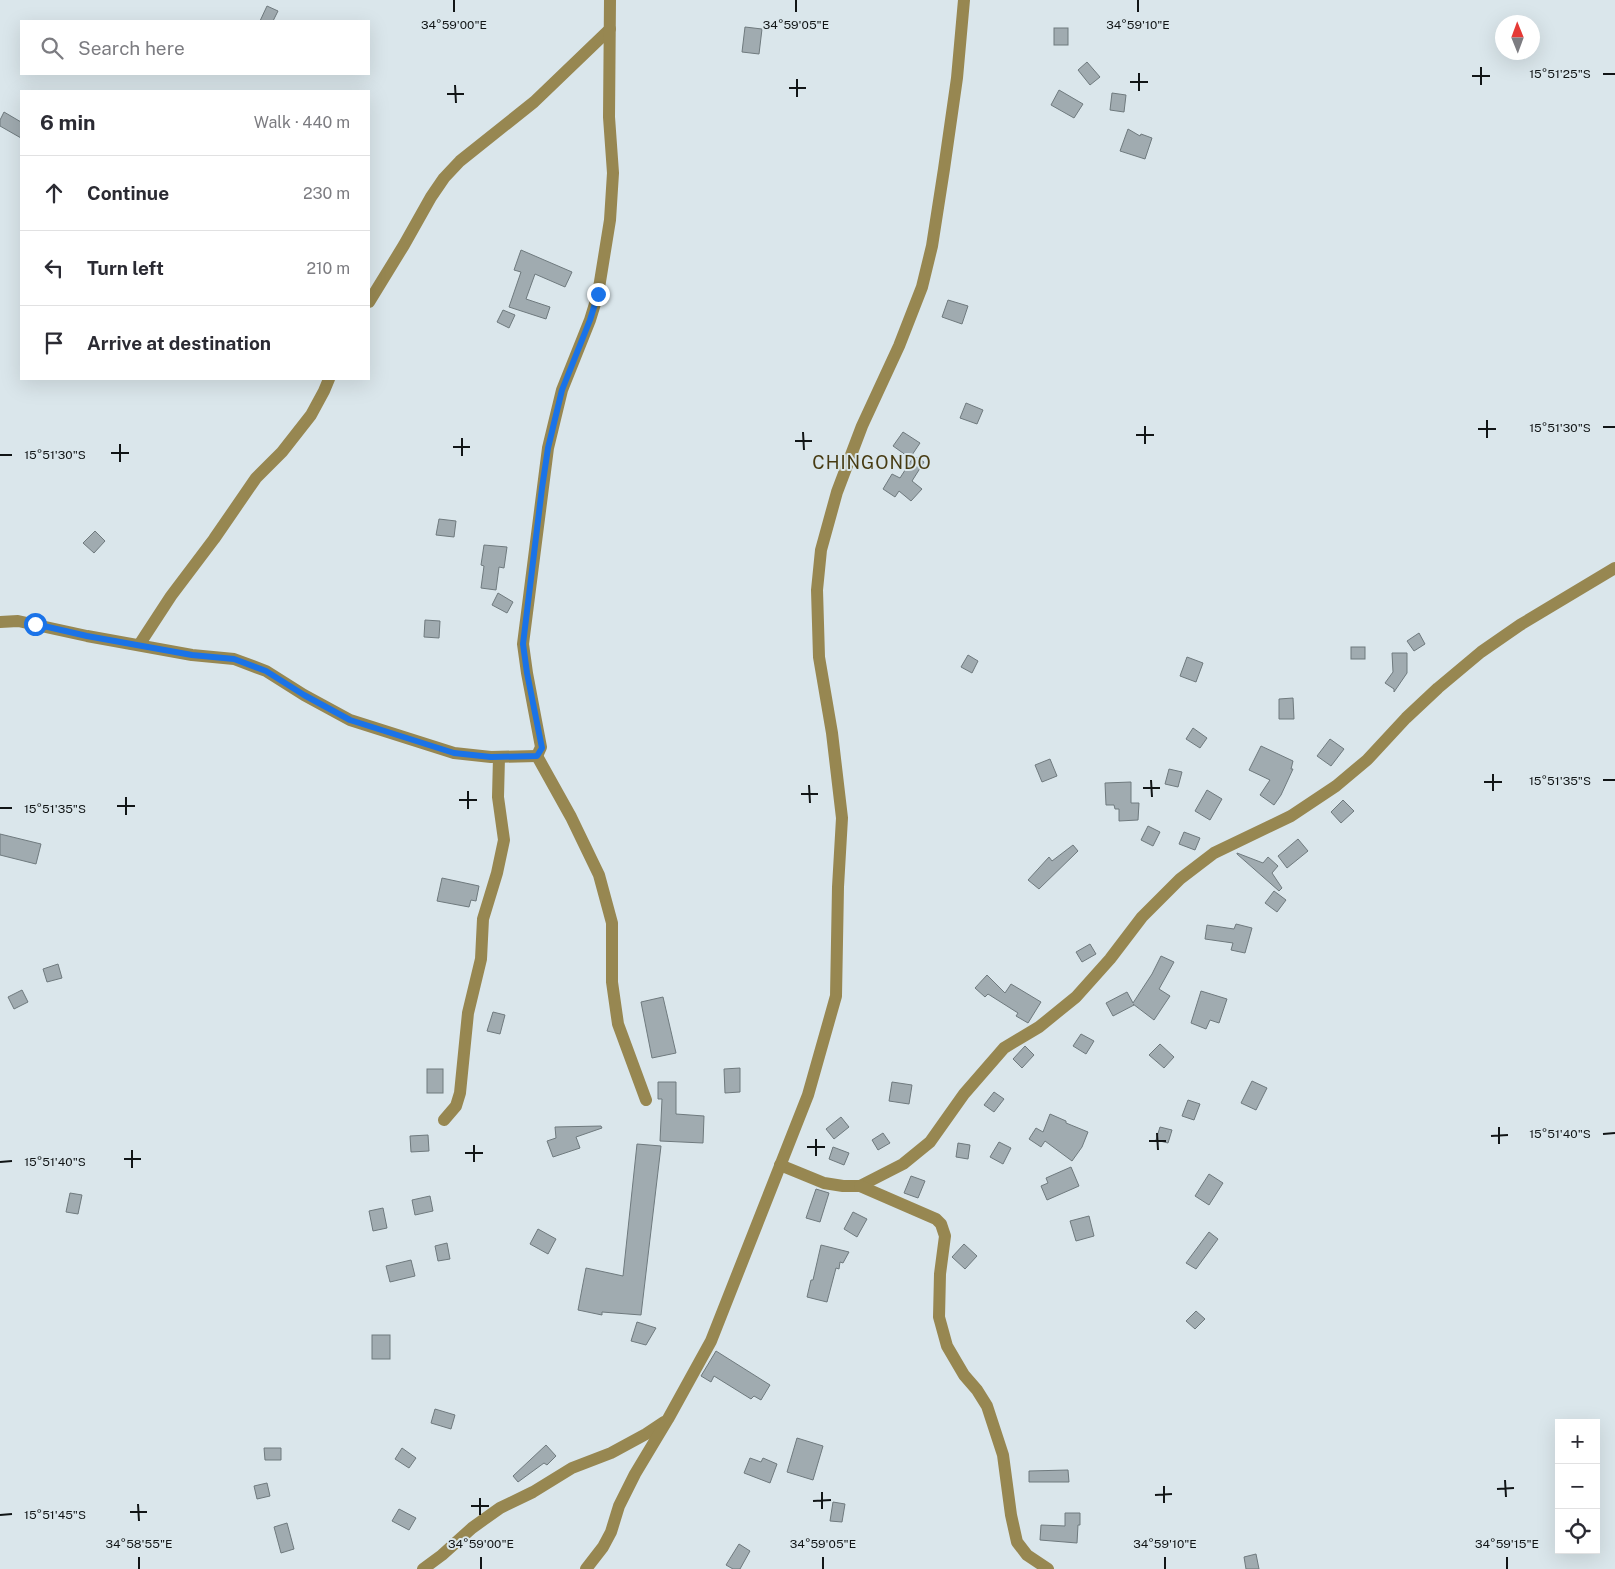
<!DOCTYPE html>
<meta charset="utf-8">
<style>
body{margin:0;font-family:"Public Sans",sans-serif;background:#f7f7f7;color:#2b2b33}
.controls{position:absolute;right:15px;bottom:15px;display:grid;overflow:hidden;border-radius:0px;box-shadow:0 5px 20px #0002}
.controls button{width:45px;height:45px;display:grid;place-items:center;padding:0;border:0;border-bottom:1px solid #e1e1e2;background:#fff;color:#2b2b33;font:25px sans-serif}
.compass{position:absolute;left:1495px;top:15px;width:45px;height:45px;border-radius:50%;background:#fff;box-shadow:0 5px 20px #0002;rotate:359deg}
.stop{position:absolute;width:15px;height:15px;margin:-11px;border:4px solid #1a73e8;border-radius:50%;background:#fff}
.stop.end{background:#1a73e8;border-color:#fff;box-shadow:0 1px 5px #0008}
.list{margin:0;padding:0;list-style:none}
h2{display:flex;justify-content:space-between;align-items:center;height:65px;margin:0;padding:0 20px;font-size:21px}
h2 small{font-size:16px;font-weight:400;color:#7c7c81}
.list li{display:grid;grid-template-columns:32px 1fr auto;gap:15px;align-items:center;box-sizing:border-box;height:75px;padding:0 20px;border-top:1px solid #e1e1e2}
.list b{display:block;font-size:19px;white-space:nowrap}
.list em{font-size:16px;font-style:normal;color:#7c7c81}
.icon{flex:none;width:28px;height:28px;fill:none;stroke:currentColor;stroke-width:2;stroke-linecap:round;stroke-linejoin:round}
.map{position:relative;flex:none;width:1615px;height:1569px;overflow:hidden}
.search{position:absolute;background:#fff;box-shadow:0 5px 20px #0002;left:20px;top:20px;width:350px;height:55px;display:flex;align-items:center;gap:12px;box-sizing:border-box;padding:0 18px;border-radius:0px;color:#7c7c81;font-size:19px}
.panel{position:absolute;background:#fff;box-shadow:0 5px 20px #0002;left:20px;top:90px;width:350px;height:290px;border-radius:0px}
.map>svg:first-child{display:block}
.building{fill:#a0abb0;stroke:#6f7a7e}
.lines{fill:none;stroke-linecap:round;stroke-linejoin:round}
.street{stroke:#978751;stroke-width:12}
.route{stroke:#1a73e8;stroke-width:6}
.ticks{fill:none;stroke:#111516;stroke-width:2}
.labels{text-anchor:middle;stroke-width:4;stroke-linejoin:round;paint-order:stroke}
.quarter-label{font-size:18px;letter-spacing:1px;fill:#473b12;stroke:#dae6eb}
.ticks-label{font-size:12px;text-anchor:middle;fill:#111516;stroke:#dae6eb;stroke-width:4;stroke-linejoin:round;paint-order:stroke}
</style>
<div class="map">
<svg width="1615" height="1569" viewBox="0 0 1615 1569">
<rect width="100%" height="100%" fill="#dae6eb"/>
<g class="building">
<path d="M267,6l11,5 -5,10h-13z"/>
<path d="M745,27l17,2 -3,25 -17,-2z"/>
<rect x="1054" y="28" width="14" height="17"/>
<path d="M1087,62l13,15 -10,8 -12,-15z"/>
<path d="M1059,90l24,14 -9,14 -23,-13z"/>
<path d="M1112,93l14,2 -2,17 -14,-2z"/>
<path d="M4,112l17,10v16l-21,-12v-6z"/>
<path d="M1128,129l12,7 1,-2 11,4 -7,21 -25,-8z"/>
<path d="M521,250l51,22 -7,15 -30,-13 -9,25 24,8 -4,12 -37,-12 12,-35 -7,-2z"/>
<path d="M948,300l20,6 -6,18 -20,-7z"/>
<path d="M503,310l12,5 -6,13 -12,-6z"/>
<path d="M966,403l17,7 -6,14 -17,-6z"/>
<path d="M903,432l17,11 -10,15 -17,-12z"/>
<path d="M914,456l10,6 -12,19 10,8 -11,12 -12,-10 -4,6 -12,-8 9,-15 8,4z"/>
<path d="M439,519l17,2 -2,16 -18,-2z"/>
<path d="M95,531l10,10 -11,12 -11,-10z"/>
<path d="M484,545l23,2 -3,21 -5,-1 -3,23 -15,-2 3,-22 -3,-1z"/>
<path d="M498,593l15,9 -6,11 -15,-8z"/>
<path d="M425,620l15,1 -1,17 -15,-1z"/>
<path d="M1419,633l6,11 -11,7 -7,-10z"/>
<rect x="1351" y="647" width="14" height="12"/>
<path d="M1392,653h15v20l-13,19v-3l-9,-6 8,-11z"/>
<path d="M968,655l10,6 -6,12 -11,-6z"/>
<path d="M1187,657l16,6 -7,19 -16,-6z"/>
<path d="M1293,698l1,21h-15v-20z"/>
<path d="M1193,728l14,10 -7,10 -14,-9z"/>
<path d="M1330,739l14,10 -13,17 -14,-10z"/>
<path d="M1261,746l32,15 -2,8h2l-12,26 -7,10 -14,-10 10,-15 -21,-10z"/>
<path d="M1050,759l7,17 -15,6 -7,-17z"/>
<path d="M1169,769l13,3 -4,15 -13,-3z"/>
<path d="M1131,782v21h8l-1,17 -19,1v-12h-4l-1,-4h-8l-1,-22z"/>
<path d="M1207,790l15,9 -12,21 -15,-9z"/>
<path d="M1343,800l11,11 -13,12 -10,-11z"/>
<path d="M1148,826l12,6 -7,14 -12,-6z"/>
<path d="M1184,832l16,6 -5,12 -16,-6z"/>
<path d="M0,834l41,10 -5,20 -36,-9z"/>
<path d="M1298,839l10,12 -21,17 -9,-12z"/>
<path d="M1073,845l5,6 -39,38 -11,-9 21,-23 3,4z"/>
<path d="M1237,853l26,10 5,-6 10,9 -6,7 10,15 -3,3 -42,-37z"/>
<path d="M442,878l37,8 -3,15 -5,-1 -2,7 -32,-6z"/>
<path d="M1274,891l12,9 -9,12 -12,-9z"/>
<path d="M1236,924l16,4 -7,25 -14,-3 2,-7 -28,-4 2,-14 27,4z"/>
<path d="M1090,944l6,10 -14,8 -6,-10z"/>
<path d="M1161,956l13,6 -15,27 11,7 -16,24 -21,-16 1,1 -21,11 -7,-13 21,-11 6,11 19,-29z"/>
<path d="M58,964l4,14 -15,4 -4,-13z"/>
<path d="M987,975l18,18 6,-9 30,18 -13,21 -12,-7 2,-3 -30,-19 -3,3 -10,-9z"/>
<path d="M22,990l6,12 -14,7 -6,-12z"/>
<path d="M1201,991l26,8 -8,24 -9,-3 -4,9 -15,-6z"/>
<path d="M663,997l13,56 -24,5 -11,-56z"/>
<path d="M493,1012l12,3 -5,19 -13,-3z"/>
<path d="M1081,1034l13,7 -8,13 -13,-8z"/>
<path d="M1160,1044l14,13 -10,11 -15,-13z"/>
<path d="M1025,1046l9,9 -12,13 -9,-9z"/>
<path d="M740,1068v24l-15,1 -1,-24z"/>
<rect x="427" y="1069" width="16" height="24"/>
<path d="M1252,1081l15,7 -11,22 -15,-7z"/>
<path d="M658,1082h18v32l28,2 -1,27 -43,-2 2,-42h-4z"/>
<path d="M892,1082l20,3 -3,19 -20,-3z"/>
<path d="M994,1092l10,7 -10,13 -10,-7z"/>
<path d="M1188,1100l12,4 -6,16 -12,-4z"/>
<path d="M1050,1114l16,7v2l22,9 -6,15 -10,14 -27,-20 -4,6 -12,-8 7,-11 7,4z"/>
<path d="M841,1117l8,10 -15,12 -8,-10z"/>
<path d="M601,1126l1,2 -26,9 4,11 -27,9 -6,-16 9,-3 -1,-11z"/>
<path d="M1160,1127l12,3 -4,13 -12,-3z"/>
<path d="M883,1133l7,10 -12,7 -6,-10z"/>
<path d="M428,1135l1,16 -18,1 -1,-16z"/>
<path d="M999,1142l12,6 -8,16 -13,-7z"/>
<path d="M958,1143l12,2 -2,14 -12,-2z"/>
<path d="M637,1144l24,2 -20,169 -39,-3v3l-24,-5 8,-42 37,8z"/>
<path d="M833,1147l16,6 -5,12 -15,-6z"/>
<path d="M1071,1167l8,19 -32,14 -6,-14 7,-3 -2,-5z"/>
<path d="M1209,1174l14,9 -14,22 -14,-9z"/>
<path d="M911,1176l14,5 -7,17 -14,-5z"/>
<path d="M816,1189l13,4 -9,29 -14,-4z"/>
<path d="M70,1193l12,2 -4,19 -12,-2z"/>
<path d="M430,1196l3,15 -18,4 -3,-15z"/>
<path d="M383,1208l4,20 -14,3 -4,-20z"/>
<path d="M853,1212l14,7 -10,18 -13,-8z"/>
<path d="M1089,1216l5,20 -18,5 -6,-20z"/>
<path d="M538,1229l18,10 -8,15 -18,-10z"/>
<path d="M1209,1232l9,7 -22,30 -10,-6z"/>
<path d="M447,1243l3,16 -12,2 -3,-15z"/>
<path d="M964,1244l13,12 -12,13 -13,-12z"/>
<path d="M821,1245l28,7 -6,11 -3,-1 -1,7 -3,-1 -9,34 -20,-5 4,-17h2z"/>
<path d="M411,1260l4,16 -25,6 -4,-16z"/>
<path d="M1196,1311l9,8 -10,10 -9,-8z"/>
<path d="M637,1322l19,6 -10,17 -15,-4z"/>
<rect x="372" y="1335" width="18" height="24"/>
<path d="M716,1351l54,34 -9,15 -7,-4 -3,3 -37,-23 -3,6 -10,-6z"/>
<path d="M435,1409l20,6 -4,14 -20,-6z"/>
<path d="M797,1438l26,8 -10,34 -26,-8z"/>
<path d="M546,1445l10,11 -9,9 -3,-2 -26,19 -5,-6z"/>
<path d="M264,1448h17v12h-16z"/>
<path d="M402,1448l14,10 -7,10 -14,-9z"/>
<path d="M750,1458l11,4 2,-4 14,6 -7,19 -26,-10z"/>
<path d="M1068,1470l1,12h-40v-11z"/>
<path d="M267,1483l3,13 -13,3 -3,-13z"/>
<path d="M833,1502l12,2 -3,18 -12,-1z"/>
<path d="M399,1509l17,9 -7,12 -17,-9z"/>
<path d="M1065,1513h15v12h-2l-1,18 -37,-3 1,-15 24,1z"/>
<path d="M287,1523l7,26 -13,4 -7,-26z"/>
<path d="M739,1544l11,7 -10,18h-7l-7,-4z"/>
<path d="M1256,1554l3,15h-13l-2,-12z"/>
</g>
<g class="lines">
<g class="street">
<path d="M369,302l35,-57 27,-48 13,-19 16,-17 74,-59 76,-73"/>
<path d="M0,622l18,-1 69,15 105,19 42,4 32,12 38,24 46,25 104,33 37,4 46,-1"/>
<path d="M139,645l32,-49 43,-57 42,-61 26,-26 29,-37 13,-24 5,-12"/>
<path d="M537,756l4,-9 -14,-74 -4,-29 25,-196 14,-58 28,-70 8,-26 12,-74 3,-47 -4,-56 1,-117"/>
<path d="M537,756l34,61 28,58 13,48v59l6,42 28,76"/>
<path d="M444,1120l12,-14 4,-13 8,-80 13,-54 2,-40 14,-46 7,-33 -6,-43 1,-40"/>
<path d="M780,1165l44,18 19,3h17l43,-22 27,-22 34,-48 40,-46 35,-21 37,-30 34,-38 32,-42 38,-38 34,-26 77,-37 45,-30 31,-26 39,-42 32,-30 43,-36 39,-27 95,-57"/>
<path d="M860,1186l76,33 5,5 4,12 -5,38 -1,43 8,29 17,29 13,15 10,16 16,49 8,60 6,27 10,13 21,14"/>
<path d="M423,1569l19,-14 30,-27 28,-20 33,-16 39,-24 39,-15 35,-19 18,-12"/>
<path d="M586,1569l17,-22 8,-15 8,-26 16,-32 33,-55 43,-78 97,-246 28,-99 2,-109 4,-69 -10,-85 -13,-76 -2,-67 4,-40 16,-58 25,-66 37,-80 23,-59 10,-41 12,-77 13,-91 7,-78"/>
</g>
</g>
<g class="lines">
<path class="route" d="M35,624l52,12 105,19 42,4 32,12 38,24 46,25 104,33 37,4 46,-1 5,-8 -15,-75 -4,-29 19,-156 6,-40 14,-58 28,-70 8,-26"/>
</g>
<path class="ticks" d="M454,0v12M796,0v12M1138,0v12M1481,67v18M1139,73v18M1603,74h12M1472,76h18M797,79v18M1130,82h18M455,85l1,18M789,88h17M447,94h17M1487,420v18M1145,426v18M1603,427h12M1478,429h18M803,432l1,18M1136,435h18M462,438v18M795,441h17M120,444v18M453,447h17M111,453h18M0,455h12M1493,774v17M1151,780l1,17M1603,780h12M1484,782h18M809,785l1,18M1143,788h17M468,791v18M801,794h17M126,797v18M459,800h18M117,806h18M0,808h12M1499,1127v17M1157,1133l1,17M1603,1134l12,-1M1491,1136l17,-1M816,1139v17M1149,1141h17M474,1145v17M807,1147h18M132,1150v18M465,1153h18M124,1159h17M0,1162l12,-1M1505,1480l1,17M1164,1486v17M1497,1489l17,-1M822,1492v17M1155,1495l17,-1M480,1498v17M813,1501l18,-1M138,1504l1,17M471,1506h18M130,1512h17M0,1515l12,-1M139,1557v12M481,1557v12M823,1557v12M1165,1557v12M1507,1557v12"/>
<g class="labels">
<g class="quarter-label">
<text x="872" y="469">CHINGONDO</text>
</g>
</g>
<g class="ticks-label">
<text x="454" y="29">34°59'00"E</text>
<text x="796" y="29">34°59'05"E</text>
<text x="1138" y="29">34°59'10"E</text>
<text x="1560" y="78">15°51'25"S</text>
<text x="1560" y="432">15°51'30"S</text>
<text x="55" y="459">15°51'30"S</text>
<text x="1560" y="785">15°51'35"S</text>
<text x="55" y="813">15°51'35"S</text>
<text x="1560" y="1138">15°51'40"S</text>
<text x="55" y="1166">15°51'40"S</text>
<text x="55" y="1519">15°51'45"S</text>
<text x="139" y="1548">34°58'55"E</text>
<text x="481" y="1548">34°59'00"E</text>
<text x="823" y="1548">34°59'05"E</text>
<text x="1165" y="1548">34°59'10"E</text>
<text x="1507" y="1548">34°59'15"E</text>
</g>
</svg>
<div class="controls">
<button>+</button>
<button>−</button>
<button><svg class="icon" aria-label="locate" viewBox="0 0 24 24"><circle cx="12" cy="12" r="6"/><path d="M12 2v4M12 18v4M2 12h4M18 12h4"/></svg></button>
</div>
<svg class="compass" viewBox="-18 -18 36 36"><path d="M0-13l5 13h-10z" fill="#e53935"/><path d="M0 13l5-13h-10z" fill="#7c7c81"/></svg>
<div class="stop" style="left:35px;top:624px"></div>
<div class="stop end" style="left:598px;top:294px"></div>
<div class="search"><svg class="icon" aria-label="search" viewBox="0 0 24 24"><circle cx="10" cy="10" r="6"/><path d="M15 15l6 6"/></svg>Search here</div>
<section class="panel">
<h2>6 min<small>Walk · 440 m</small></h2>
<ul class="list">
<li><svg class="icon" aria-label="ahead" viewBox="0 0 24 24"><path d="M12 20V5M6 11l6-6 6 6"/></svg><div><b>Continue</b></div><em>230 m</em></li>
<li><svg class="icon" aria-label="left" viewBox="0 0 24 24"><path d="M17 20v-9H6M10 6l-5 5 5 5"/></svg><div><b>Turn left</b></div><em>210 m</em></li>
<li><svg class="icon" aria-label="arrive" viewBox="0 0 24 24"><path d="M6 21V4h12l-3 4 3 4H6"/></svg><div><b>Arrive at destination</b></div></li>
</ul>
</section>
</div>
